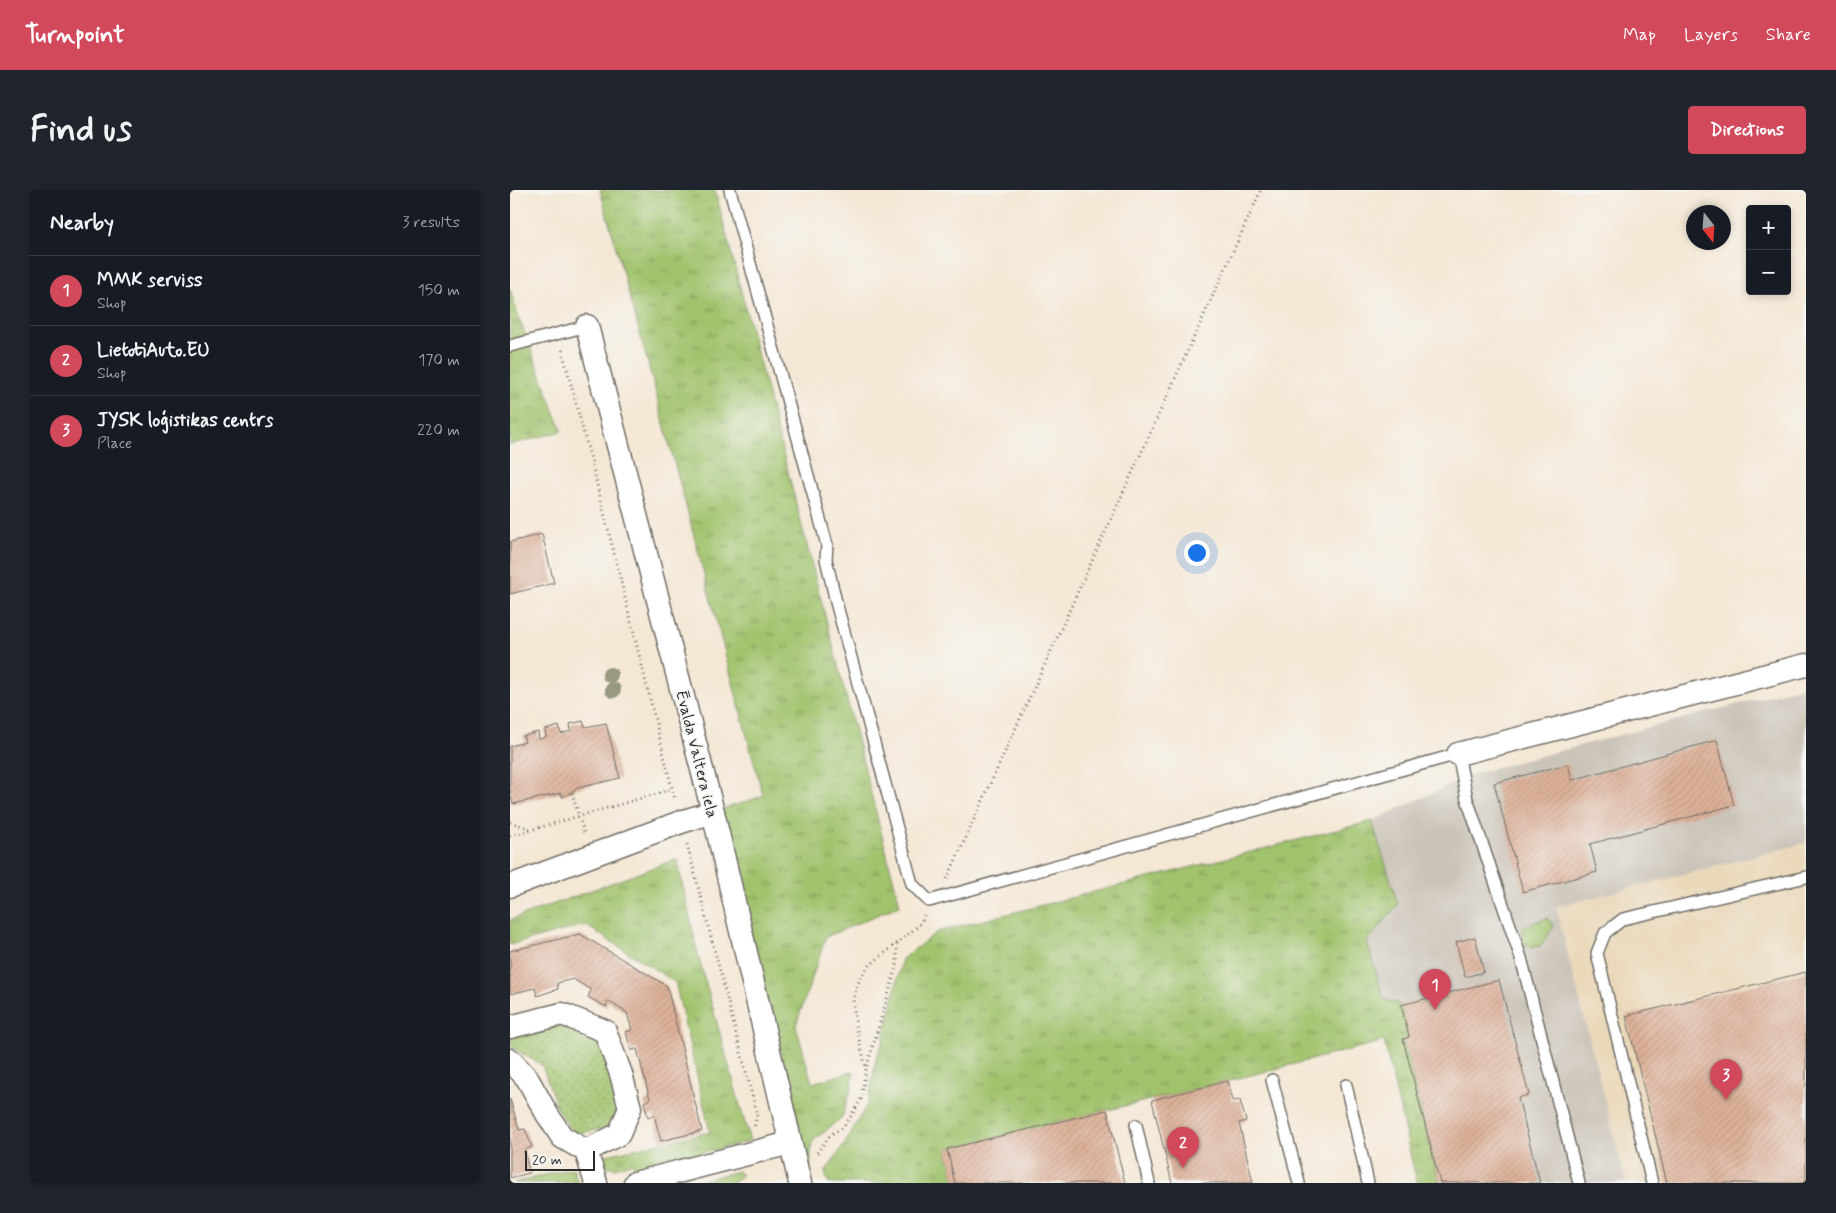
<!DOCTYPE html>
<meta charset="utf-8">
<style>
body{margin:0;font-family:Mynerve,sans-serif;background:#20242c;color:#f1f3f6}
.controls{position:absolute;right:15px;top:15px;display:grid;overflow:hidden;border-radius:5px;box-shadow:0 2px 8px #0003}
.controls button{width:45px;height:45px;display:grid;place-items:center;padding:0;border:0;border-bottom:1px solid #363941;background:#171b24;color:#f1f3f6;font:25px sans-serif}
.compass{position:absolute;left:1176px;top:15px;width:45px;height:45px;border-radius:50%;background:#171b24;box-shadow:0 2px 8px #0003;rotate:163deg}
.scale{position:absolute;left:15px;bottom:12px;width:70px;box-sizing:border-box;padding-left:5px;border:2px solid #2b2b2b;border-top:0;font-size:14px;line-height:18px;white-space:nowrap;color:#2b2b2b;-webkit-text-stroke:4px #f6f6f2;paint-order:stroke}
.you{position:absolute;left:686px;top:362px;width:18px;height:18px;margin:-12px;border:4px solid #fff;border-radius:50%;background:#1a73e8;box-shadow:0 0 0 8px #1a73e833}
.badge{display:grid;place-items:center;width:32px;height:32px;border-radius:50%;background:#d1495b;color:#fff;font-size:16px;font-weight:700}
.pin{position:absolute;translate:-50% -41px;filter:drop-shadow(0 1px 2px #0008)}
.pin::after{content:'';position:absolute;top:26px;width:18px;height:15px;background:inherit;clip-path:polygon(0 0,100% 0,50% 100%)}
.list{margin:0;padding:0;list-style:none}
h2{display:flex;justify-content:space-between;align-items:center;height:65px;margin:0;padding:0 20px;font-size:21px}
h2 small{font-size:16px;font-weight:400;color:#9ea1a6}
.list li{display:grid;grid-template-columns:32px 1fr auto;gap:15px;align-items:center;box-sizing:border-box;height:70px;padding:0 20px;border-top:1px solid #363941}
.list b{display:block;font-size:19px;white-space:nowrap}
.list p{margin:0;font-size:16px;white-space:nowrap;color:#9ea1a6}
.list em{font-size:16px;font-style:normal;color:#9ea1a6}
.map{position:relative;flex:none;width:1296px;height:993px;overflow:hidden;border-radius:5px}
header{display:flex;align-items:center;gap:30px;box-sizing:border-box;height:70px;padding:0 25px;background:#d1495b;color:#fff}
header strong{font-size:24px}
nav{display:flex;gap:28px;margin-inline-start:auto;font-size:18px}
.intro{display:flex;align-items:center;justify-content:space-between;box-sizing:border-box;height:120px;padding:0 30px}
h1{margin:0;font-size:35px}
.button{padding:12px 22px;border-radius:5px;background:#d1495b;color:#fff;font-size:18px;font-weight:700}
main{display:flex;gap:30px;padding:0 30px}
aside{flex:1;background:#171b24;border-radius:5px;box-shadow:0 2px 8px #0003}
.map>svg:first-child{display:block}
.built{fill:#ead8ba}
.industrial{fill:#cac3b8}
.grass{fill:url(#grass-tufts);stroke:#66774c}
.park{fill:url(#park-dots);stroke:#66774c}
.building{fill:url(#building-hatch)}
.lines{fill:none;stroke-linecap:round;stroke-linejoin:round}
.lane-casing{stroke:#716d66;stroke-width:14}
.street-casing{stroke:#716d66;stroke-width:25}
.path{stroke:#716d66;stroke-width:3;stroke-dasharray:1 4;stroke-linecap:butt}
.lane{stroke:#fff;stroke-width:11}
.street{stroke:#fff;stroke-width:22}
.tree{fill:#999982}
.labels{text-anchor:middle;stroke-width:4;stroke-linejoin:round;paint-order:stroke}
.street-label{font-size:16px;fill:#2b2b2b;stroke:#f6f6f2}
</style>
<header>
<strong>Turnpoint</strong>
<nav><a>Map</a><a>Layers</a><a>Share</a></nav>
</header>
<div class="intro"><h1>Find us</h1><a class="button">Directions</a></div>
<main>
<aside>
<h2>Nearby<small>3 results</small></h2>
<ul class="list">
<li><span class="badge">1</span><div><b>MMK serviss</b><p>Shop</p></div><em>150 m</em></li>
<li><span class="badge">2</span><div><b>LietotiAuto.EU</b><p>Shop</p></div><em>170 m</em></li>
<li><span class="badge">3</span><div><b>JYSK loģistikas centrs</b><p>Place</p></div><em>220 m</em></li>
</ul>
</aside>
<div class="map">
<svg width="1296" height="993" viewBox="0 0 1296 993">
<defs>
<pattern id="grass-tufts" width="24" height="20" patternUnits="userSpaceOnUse" patternTransform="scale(1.25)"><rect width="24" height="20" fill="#a1c36d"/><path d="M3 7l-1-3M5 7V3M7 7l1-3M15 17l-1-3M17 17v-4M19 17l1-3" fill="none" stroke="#839f5a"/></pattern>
<pattern id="park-dots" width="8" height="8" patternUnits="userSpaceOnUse" patternTransform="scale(1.25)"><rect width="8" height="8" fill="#a1c36d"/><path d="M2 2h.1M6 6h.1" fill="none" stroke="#839f5a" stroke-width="1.8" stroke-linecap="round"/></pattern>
<pattern id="building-hatch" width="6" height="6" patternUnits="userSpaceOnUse" patternTransform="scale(1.25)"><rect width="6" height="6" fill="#ddb199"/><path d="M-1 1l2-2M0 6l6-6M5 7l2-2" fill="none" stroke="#be9884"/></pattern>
</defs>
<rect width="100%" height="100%" fill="#f6f6f2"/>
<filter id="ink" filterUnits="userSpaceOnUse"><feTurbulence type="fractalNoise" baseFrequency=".02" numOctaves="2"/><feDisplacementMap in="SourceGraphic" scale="10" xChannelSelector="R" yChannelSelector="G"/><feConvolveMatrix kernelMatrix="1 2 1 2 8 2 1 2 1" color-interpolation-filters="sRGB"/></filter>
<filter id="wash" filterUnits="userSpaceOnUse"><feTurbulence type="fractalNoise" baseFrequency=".0096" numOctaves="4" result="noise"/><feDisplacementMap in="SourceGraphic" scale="20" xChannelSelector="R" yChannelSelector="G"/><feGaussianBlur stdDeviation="1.12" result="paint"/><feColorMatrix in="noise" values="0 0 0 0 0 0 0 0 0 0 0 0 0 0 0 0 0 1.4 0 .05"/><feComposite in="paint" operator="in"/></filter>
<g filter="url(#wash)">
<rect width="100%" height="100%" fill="#f4e7d4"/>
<path class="built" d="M1296,653v340h-180l-70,-276z"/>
<path class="industrial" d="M1296,496v157l-250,64 70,276h-186l-37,-144 -19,-40 -17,-58 31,-37 -26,-83 104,-48z"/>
<g class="grass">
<path d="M90,0h115l185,715 -74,32 -30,88 16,58 42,-12 -3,19 -9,27 -30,25 -2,27 -90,-359 43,-14 -117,-440z"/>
<path d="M0,99l7,24 45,118 -52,14z"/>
<path d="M862,631l26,83 -31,38 17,57 17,6 8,32 -6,3 36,142 -22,1 -33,-142 -156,40 -281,68 8,34h-127l-3,-11 19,-27 24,-42 8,-44 8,-21 18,-79 35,-27z"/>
<path d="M167,669l22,100 51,182 -116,29 -1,-7 -18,5 -11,-2 -2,-10 108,-24 -35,-150 -90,-57 -75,20v-25z"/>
<path d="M1037,728l7,8 -12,19 -10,3 -10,-7 1,-14z"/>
<path d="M63,978l5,15h-65z"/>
<path d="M228,981l3,3v3l-9,6h-41z"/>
</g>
<path class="park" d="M53,835l37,11 22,72 -16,20 -32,6 -16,-23 -16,-46 -30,-17 -2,-13z"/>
<g id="blocks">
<g class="building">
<path d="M32,344l12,49 -44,11v-52z"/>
<path d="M73,531l2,6 21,-4 14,55 -42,10 -16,9 -1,-4 -48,11 -3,-11v-47l15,-4 -2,-6 15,-4 1,7 7,-2 -1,-7 14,-4 2,8 10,-3 -1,-7z"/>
<path d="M1207,550l17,65 -144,39 7,28 -74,20 -29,-109 74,-19 4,16z"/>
<path d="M70,744l87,52 35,145 -41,10 -7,-26 -6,2 -4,-15 6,-3 -13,-50 -6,1 -5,-18 6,-2 -5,-17 -19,-12 -2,6 -18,-10 3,-7 -18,-11 -16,4 1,6 -21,7 -2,-8 -25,6v-43z"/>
<path d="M965,747l9,35 -19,5 -9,-35z"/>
<path d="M1296,782v211h-139l-41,-167z"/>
<path d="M989,790l30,115 -11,3 22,85h-100l-37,-144 6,-2 -8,-32z"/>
<path d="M718,891l5,20 7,-1 6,21 -7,2 14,60h-81l-20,-83z"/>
<path d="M0,909l9,31 6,-1 7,18 -8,3 6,23 -20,5z"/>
<path d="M597,920l18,73h-170l-8,-34z"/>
</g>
</g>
</g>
<g filter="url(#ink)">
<use href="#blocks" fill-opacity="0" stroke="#716d66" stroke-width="1"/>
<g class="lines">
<g class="lane-casing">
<g id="lane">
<path d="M220,0l97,355 -1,14 10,43 76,282 17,17 529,-147 9,45 54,159 58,225"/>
<path d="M0,156l77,-20"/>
<path d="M762,890l27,103"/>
<path d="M836,895l22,98"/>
<path d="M626,935l13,58"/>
<path d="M1142,993l-55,-230 8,-20 18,-14 183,-42"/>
</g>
</g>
<g class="street-casing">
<g id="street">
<path d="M77,136l126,486 87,371"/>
<path d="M948,564l348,-89"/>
<path d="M0,696l171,-64 32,-10"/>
<path d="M0,837l52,-13 43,17 16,43 9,34 -11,26 -33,17"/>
<path d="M0,870l17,18 20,36 15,23 24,14 10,32"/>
<path d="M125,993l155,-40"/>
</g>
</g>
<g class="path">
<path d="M52,160l29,110 84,340"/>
<path d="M62,603l12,40"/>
<path d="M0,632l21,7"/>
<path d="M0,646l163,-47"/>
<path d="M177,654l70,270 -3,15"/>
<path d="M437,689l314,-689"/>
<path d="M357,876l30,-101v-21"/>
<path d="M307,963l13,-18 12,-7 8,-10 11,-19 5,-31 -10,-41 -3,-28 7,-21 10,-13 47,-38 4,-4 3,-8"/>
</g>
<use href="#lane" class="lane"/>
<use href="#street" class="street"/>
</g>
<g class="tree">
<circle cx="100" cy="485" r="8"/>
<circle cx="103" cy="500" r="8"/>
</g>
</g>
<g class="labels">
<g class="street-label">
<text transform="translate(188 564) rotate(76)" y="6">Ēvalda Valtera iela</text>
</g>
</g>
</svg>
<div class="controls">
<button>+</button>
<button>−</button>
</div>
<svg class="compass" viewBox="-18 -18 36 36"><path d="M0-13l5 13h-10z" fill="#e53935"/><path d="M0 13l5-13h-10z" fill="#9ea1a6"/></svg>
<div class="scale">20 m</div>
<div class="you"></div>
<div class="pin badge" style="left:925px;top:820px">1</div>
<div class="pin badge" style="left:673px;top:978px">2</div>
<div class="pin badge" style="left:1216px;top:910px">3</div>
</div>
</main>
